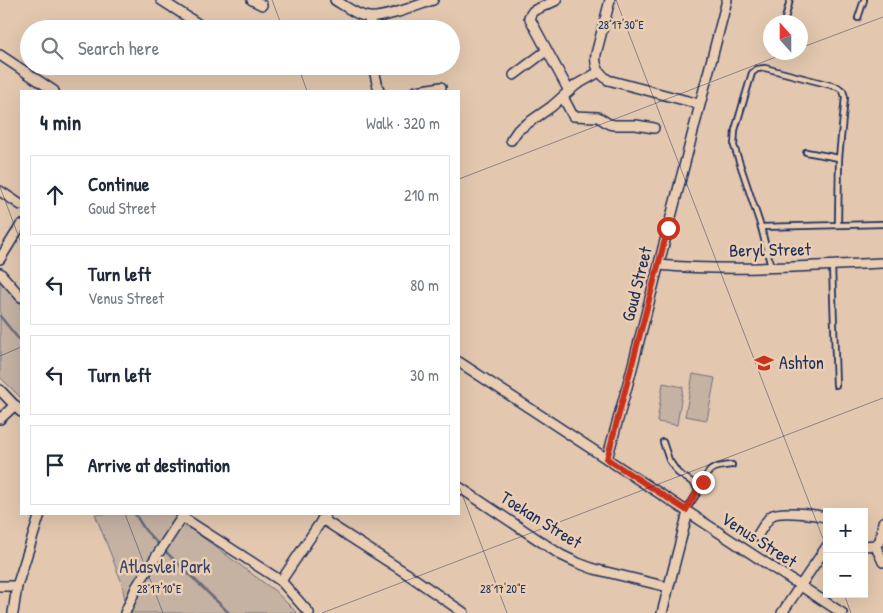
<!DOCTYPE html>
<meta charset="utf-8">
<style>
body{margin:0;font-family:"Patrick Hand",sans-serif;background:#f2f2f3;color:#1f2937}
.controls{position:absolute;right:15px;bottom:15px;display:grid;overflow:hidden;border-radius:0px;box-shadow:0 5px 20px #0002}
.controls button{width:45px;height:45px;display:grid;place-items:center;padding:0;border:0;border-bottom:1px solid #e0e1e3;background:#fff;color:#1f2937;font:25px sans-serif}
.compass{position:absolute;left:763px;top:15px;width:45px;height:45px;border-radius:50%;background:#fff;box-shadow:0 5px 20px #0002;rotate:339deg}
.stop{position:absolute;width:15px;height:15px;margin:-11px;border:4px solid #c8321e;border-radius:50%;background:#fff}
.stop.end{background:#c8321e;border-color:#fff;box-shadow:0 1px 5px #0008}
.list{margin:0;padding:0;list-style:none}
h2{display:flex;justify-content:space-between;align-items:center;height:65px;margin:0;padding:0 20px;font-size:21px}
h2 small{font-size:16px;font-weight:400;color:#747a83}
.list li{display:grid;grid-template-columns:32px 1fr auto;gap:15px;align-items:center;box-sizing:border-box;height:80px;margin:0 10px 10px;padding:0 10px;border:1px solid #e0e1e3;border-radius:0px}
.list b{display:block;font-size:19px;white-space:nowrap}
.list p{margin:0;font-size:16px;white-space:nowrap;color:#747a83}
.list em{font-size:16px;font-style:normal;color:#747a83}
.icon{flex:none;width:28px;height:28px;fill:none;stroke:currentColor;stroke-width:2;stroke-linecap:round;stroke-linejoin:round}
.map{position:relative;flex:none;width:883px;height:613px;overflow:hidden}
.search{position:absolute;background:#fff;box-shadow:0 5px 20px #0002;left:20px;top:20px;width:440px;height:55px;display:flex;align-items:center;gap:12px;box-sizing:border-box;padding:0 18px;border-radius:28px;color:#747a83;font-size:19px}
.panel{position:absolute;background:#fff;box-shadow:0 5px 20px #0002;left:20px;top:90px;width:440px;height:425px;border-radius:0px}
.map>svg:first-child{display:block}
.green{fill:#c5b2a3;stroke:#707080}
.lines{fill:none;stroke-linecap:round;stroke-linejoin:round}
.stream{stroke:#6a6c7e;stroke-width:2.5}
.lane-casing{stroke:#1b2f5e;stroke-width:8}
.street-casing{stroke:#1b2f5e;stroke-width:12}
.lane{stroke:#ebceb2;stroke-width:4.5}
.street{stroke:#ebceb2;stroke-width:9}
.route{stroke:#c8321e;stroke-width:6}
.ticks{fill:none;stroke:#1b2f5e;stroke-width:1;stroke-opacity:0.45}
.labels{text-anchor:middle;stroke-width:5;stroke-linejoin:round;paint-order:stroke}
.street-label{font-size:18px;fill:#1b2f5e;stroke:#ebceb2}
.poi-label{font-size:18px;fill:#1b2f5e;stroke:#ebceb2;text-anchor:start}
.park-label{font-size:18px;fill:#344368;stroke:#ebceb2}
.ticks-label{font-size:12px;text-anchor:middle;fill:#1b2f5e;stroke:#ebceb2;stroke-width:5;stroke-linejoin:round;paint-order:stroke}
</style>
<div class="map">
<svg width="883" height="613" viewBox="0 0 883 613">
<rect width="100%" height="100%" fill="#e3c8af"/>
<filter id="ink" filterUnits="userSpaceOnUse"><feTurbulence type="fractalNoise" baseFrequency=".02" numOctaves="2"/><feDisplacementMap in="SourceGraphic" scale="10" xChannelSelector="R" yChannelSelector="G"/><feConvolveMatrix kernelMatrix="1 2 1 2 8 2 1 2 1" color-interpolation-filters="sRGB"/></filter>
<g filter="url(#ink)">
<g class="green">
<path d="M0,281l21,22v95l-21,-21z"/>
<path d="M693,374l22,4 -8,42 -22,-4z"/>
<path d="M663,383l20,4 -6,38 -20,-3z"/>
<path d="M95,514h76l104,77 22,22h-170l-5,-30z"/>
</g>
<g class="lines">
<g class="stream">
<path d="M0,316l21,26"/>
<path d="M135,514l10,16 15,16"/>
<path d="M164,550l65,63"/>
</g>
<g class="lane-casing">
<g id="lane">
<path d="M858,18l6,-18"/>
<path d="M785,19l5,-19"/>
<path d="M806,152l33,6"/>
<path d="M761,227l122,-3"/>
<path d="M832,266l4,119"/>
<path d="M771,267l-10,-40 -27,-81 1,-16 17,-57 5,-4 8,-1 73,19 5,4 2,6 -6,61 -1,66"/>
<path d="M663,442l6,18 9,13 17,11 3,8 -12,18"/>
<path d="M698,492c11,-22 9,-25 34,-27"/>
</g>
</g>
<g class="street-casing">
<g id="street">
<path d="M161,0l45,29"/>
<path d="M252,0l10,5"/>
<path d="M335,0c10,6 23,16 34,17 15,2 49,-12 64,-17"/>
<path d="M557,0l-24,11 -4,6 40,74"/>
<path d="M610,0l-14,54c-2,12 3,19 12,26l91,24"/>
<path d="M367,29l4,-11"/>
<path d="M0,55l54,36"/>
<path d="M373,66l6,25"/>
<path d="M514,75l32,-24"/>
<path d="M416,91l25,-4"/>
<path d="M563,97l10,19 25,1 11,7 5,1h22l18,3"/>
<path d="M511,140l7,-10 33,-23 25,-22 23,-13"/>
<path d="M0,191l21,14"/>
<path d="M0,259l21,-34"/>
<path d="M659,265c72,7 151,1 224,-2"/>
<path d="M0,273l21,24"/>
<path d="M459,362l383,251"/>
<path d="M0,390l21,22"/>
<path d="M0,419l15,-14"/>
<path d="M607,459l23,-83 97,-376"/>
<path d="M459,487l102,68 17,8 16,6 74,18"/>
<path d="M182,517l99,64 28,32"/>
<path d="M322,519l84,54 58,40"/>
<path d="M757,536c4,-6 9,-15 14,-20 7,-6 47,-2 56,2"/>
<path d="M875,545l8,17"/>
<path d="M864,546l11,-1 5,-4 3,-19"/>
<path d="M281,581l45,-67"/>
<path d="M0,586h17"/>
<path d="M13,613l4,-27 23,-72"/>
<path d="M125,613l12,-27 47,-72"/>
<path d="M662,613l26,-101"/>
<path d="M782,613l45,-67"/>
</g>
</g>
<use href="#lane" class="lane"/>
<use href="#street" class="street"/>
</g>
</g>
<g class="lines" filter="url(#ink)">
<path class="route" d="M668,228l-61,231 79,51 17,-28"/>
</g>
<path class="ticks" d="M272,0l11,29M616,0l211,549M800,48l83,-31M298,66l9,25M459,179l330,-127M0,187l21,56M0,356l21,-9M459,486l48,127M125,514l38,99M844,594l7,19M322,613l561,-215"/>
<defs>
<g id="school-bare" transform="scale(1.5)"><path d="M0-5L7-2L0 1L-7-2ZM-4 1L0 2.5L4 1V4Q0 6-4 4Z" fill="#c8321e" stroke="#ebceb2" stroke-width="2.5" paint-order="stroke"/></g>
</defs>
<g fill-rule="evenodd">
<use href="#school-bare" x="764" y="363"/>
</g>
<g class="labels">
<g class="street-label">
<text transform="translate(770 250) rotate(-1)" y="6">Beryl Street</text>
<text transform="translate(637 284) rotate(-76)" y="6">Goud Street</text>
<text transform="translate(541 520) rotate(32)" y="6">Toekan Street</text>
<text transform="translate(759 540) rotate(33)" y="6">Venus Street</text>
</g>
<g class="poi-label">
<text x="779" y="369">Ashton</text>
</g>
<g class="park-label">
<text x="165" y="573">Atlasvlei Park</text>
</g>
</g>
<g class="ticks-label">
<text x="621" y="29">28°17'30"E</text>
<text x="159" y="593">28°17'10"E</text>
<text x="503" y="593">28°17'20"E</text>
</g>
</svg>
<div class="controls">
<button>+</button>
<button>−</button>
</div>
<svg class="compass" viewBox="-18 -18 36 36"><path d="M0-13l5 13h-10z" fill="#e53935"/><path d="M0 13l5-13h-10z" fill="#747a83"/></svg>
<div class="stop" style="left:668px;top:228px"></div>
<div class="stop end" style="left:703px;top:482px"></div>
<div class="search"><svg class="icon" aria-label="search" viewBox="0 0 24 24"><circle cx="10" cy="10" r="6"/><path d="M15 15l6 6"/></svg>Search here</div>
<section class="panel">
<h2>4 min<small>Walk · 320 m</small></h2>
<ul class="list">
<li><svg class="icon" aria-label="ahead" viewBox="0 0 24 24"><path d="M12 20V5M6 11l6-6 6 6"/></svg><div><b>Continue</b><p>Goud Street</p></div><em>210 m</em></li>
<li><svg class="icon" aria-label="left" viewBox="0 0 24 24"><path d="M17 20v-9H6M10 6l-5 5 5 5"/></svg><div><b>Turn left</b><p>Venus Street</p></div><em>80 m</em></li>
<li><svg class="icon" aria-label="left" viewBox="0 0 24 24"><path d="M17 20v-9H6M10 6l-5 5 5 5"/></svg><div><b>Turn left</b></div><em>30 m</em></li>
<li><svg class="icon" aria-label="arrive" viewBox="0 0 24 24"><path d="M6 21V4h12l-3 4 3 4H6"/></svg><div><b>Arrive at destination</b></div></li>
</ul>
</section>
</div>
